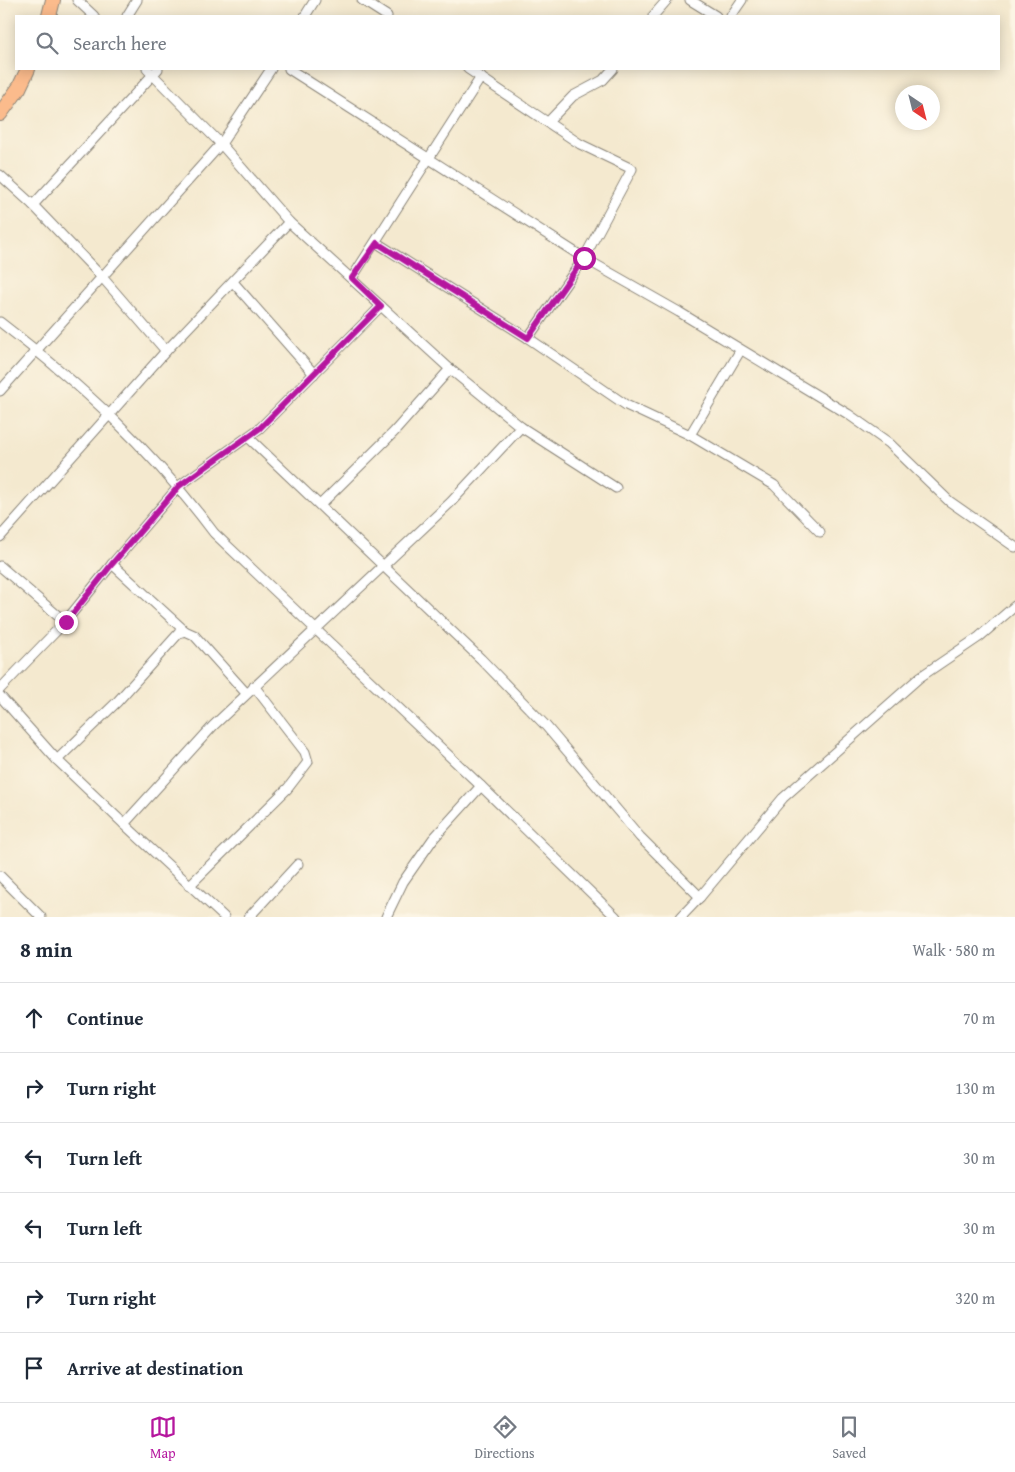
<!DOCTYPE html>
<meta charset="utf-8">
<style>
body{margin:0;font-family:"Gentium Book Plus",serif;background:#f6f6f7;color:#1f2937}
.compass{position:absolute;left:895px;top:85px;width:45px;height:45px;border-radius:50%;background:#fff;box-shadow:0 2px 12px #0003;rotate:145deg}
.stop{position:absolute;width:15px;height:15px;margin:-11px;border:4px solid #b5179e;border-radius:50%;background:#fff}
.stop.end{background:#b5179e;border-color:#fff;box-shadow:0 1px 5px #0008}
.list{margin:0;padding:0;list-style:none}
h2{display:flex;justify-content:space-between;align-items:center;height:65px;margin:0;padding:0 20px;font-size:21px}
h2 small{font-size:16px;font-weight:400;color:#747a83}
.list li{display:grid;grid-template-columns:32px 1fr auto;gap:15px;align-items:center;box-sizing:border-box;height:70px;padding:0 20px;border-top:1px solid #e0e1e3}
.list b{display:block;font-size:19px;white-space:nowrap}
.list em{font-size:16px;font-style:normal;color:#747a83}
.icon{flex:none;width:28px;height:28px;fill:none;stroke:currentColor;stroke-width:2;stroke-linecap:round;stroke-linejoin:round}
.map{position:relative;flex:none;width:1015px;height:917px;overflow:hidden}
.search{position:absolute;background:#fff;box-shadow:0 2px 12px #0003;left:15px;right:15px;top:15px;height:55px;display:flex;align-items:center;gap:12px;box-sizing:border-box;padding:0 18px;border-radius:0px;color:#747a83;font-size:19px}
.sheet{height:485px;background:#fff}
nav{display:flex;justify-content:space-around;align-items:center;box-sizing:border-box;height:70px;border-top:1px solid #e0e1e3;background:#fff;font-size:14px;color:#747a83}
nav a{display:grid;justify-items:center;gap:2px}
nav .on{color:#b5179e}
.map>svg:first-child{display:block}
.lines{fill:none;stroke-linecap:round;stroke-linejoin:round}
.street-casing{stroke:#888276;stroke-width:11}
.primary-casing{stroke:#888276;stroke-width:16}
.street{stroke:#fff;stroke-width:9}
.primary{stroke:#fbbb8c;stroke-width:14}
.route{stroke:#b5179e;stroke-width:6}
</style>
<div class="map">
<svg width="1015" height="917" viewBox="0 0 1015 917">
<rect width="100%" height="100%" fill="#fcf5e5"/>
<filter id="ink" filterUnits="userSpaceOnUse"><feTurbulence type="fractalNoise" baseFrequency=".02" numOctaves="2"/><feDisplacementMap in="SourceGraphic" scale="10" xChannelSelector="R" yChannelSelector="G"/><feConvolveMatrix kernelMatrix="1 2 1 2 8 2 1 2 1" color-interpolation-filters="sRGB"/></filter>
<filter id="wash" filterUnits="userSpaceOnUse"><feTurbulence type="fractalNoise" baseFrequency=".0096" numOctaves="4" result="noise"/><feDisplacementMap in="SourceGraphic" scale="20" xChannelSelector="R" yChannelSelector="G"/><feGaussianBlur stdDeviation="1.12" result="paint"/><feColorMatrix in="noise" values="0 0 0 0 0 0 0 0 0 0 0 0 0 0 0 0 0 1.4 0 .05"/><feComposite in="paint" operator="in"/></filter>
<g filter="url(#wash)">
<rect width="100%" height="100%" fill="#f4e9cf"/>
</g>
<g filter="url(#ink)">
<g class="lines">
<g class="street-casing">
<g id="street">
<path d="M77,0l17,16"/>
<path d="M362,0l25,16"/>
<path d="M690,0l26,16"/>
<path d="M127,16l10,-16"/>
<path d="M305,16l10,-16"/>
<path d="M653,16l14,-16"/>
<path d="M731,16l11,-16"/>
<path d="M147,69l74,75 68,78 161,147 71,58 95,61"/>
<path d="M158,69l-125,136 69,72 64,74"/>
<path d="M289,69l295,189 95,54 169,102 41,29 60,58 66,46"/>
<path d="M468,69l112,75 52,25 -48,89 -56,80"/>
<path d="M549,121l24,-25 30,-16 10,-11"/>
<path d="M0,175l33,30"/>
<path d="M377,243l151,95 98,67 64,30 84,50 46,47"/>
<path d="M352,278l129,-201"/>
<path d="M233,282l81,92"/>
<path d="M0,322c83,64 151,127 214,211l267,253 135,131"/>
<path d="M0,391l221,-247 50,-75"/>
<path d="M690,435l50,-84"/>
<path d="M249,438l232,221 65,67 94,111 60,60"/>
<path d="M320,505l74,-73 56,-63"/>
<path d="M0,537l166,-186 123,-129"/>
<path d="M112,564l73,67"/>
<path d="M0,566l65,56"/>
<path d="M0,689l65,-67 47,-58 67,-78 81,-58 121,-122"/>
<path d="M0,696l57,64 67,64 89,-98 238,-224 70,-75"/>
<path d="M57,760l60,-58 62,-69 6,-2 9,4 52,58"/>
<path d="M124,824l100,93"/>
<path d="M0,876l41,41"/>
<path d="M189,886l99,-98 20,-26 -3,-10 -51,-66"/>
<path d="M249,917l49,-53"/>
<path d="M386,917l17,-35 30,-43 48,-53"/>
<path d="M681,917l19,-20 83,-99 137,-121 59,-40 36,-31"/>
</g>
</g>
<g class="primary-casing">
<g id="primary">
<path d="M49,16l4,-16"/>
<path d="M0,114l19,-26 9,-19"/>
</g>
</g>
<use href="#street" class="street"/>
<use href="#primary" class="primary"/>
</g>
</g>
<g class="lines" filter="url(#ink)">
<path class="route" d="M66,622l46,-58 67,-78 81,-58 121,-122 -29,-28 25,-35 151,95 56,-80"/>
</g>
</svg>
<svg class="compass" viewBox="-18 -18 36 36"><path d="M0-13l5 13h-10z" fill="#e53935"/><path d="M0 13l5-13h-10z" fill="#747a83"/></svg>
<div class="stop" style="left:584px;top:258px"></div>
<div class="stop end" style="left:66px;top:622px"></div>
<div class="search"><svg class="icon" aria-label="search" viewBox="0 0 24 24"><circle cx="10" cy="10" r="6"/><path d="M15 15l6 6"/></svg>Search here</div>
</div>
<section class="sheet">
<h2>8 min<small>Walk · 580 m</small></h2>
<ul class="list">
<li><svg class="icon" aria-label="ahead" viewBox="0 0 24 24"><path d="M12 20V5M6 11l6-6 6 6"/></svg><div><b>Continue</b></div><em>70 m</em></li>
<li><svg class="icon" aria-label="right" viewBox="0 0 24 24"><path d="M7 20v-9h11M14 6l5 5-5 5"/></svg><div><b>Turn right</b></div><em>130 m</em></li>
<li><svg class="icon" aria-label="left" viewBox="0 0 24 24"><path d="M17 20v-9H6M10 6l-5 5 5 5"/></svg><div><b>Turn left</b></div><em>30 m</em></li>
<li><svg class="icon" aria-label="left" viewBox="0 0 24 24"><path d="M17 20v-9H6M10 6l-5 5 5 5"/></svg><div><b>Turn left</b></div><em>30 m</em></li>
<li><svg class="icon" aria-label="right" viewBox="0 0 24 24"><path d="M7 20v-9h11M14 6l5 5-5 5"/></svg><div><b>Turn right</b></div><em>320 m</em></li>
<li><svg class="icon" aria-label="arrive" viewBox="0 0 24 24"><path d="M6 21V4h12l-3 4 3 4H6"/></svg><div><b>Arrive at destination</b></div></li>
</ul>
</section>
<nav>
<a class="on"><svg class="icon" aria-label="map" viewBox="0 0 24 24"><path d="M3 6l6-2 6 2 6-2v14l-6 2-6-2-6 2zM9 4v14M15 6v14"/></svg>Map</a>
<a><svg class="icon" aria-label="directions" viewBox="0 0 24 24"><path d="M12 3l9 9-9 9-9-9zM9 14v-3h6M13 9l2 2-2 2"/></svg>Directions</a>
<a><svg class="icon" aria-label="saved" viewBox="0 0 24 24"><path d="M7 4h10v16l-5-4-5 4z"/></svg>Saved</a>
</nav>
